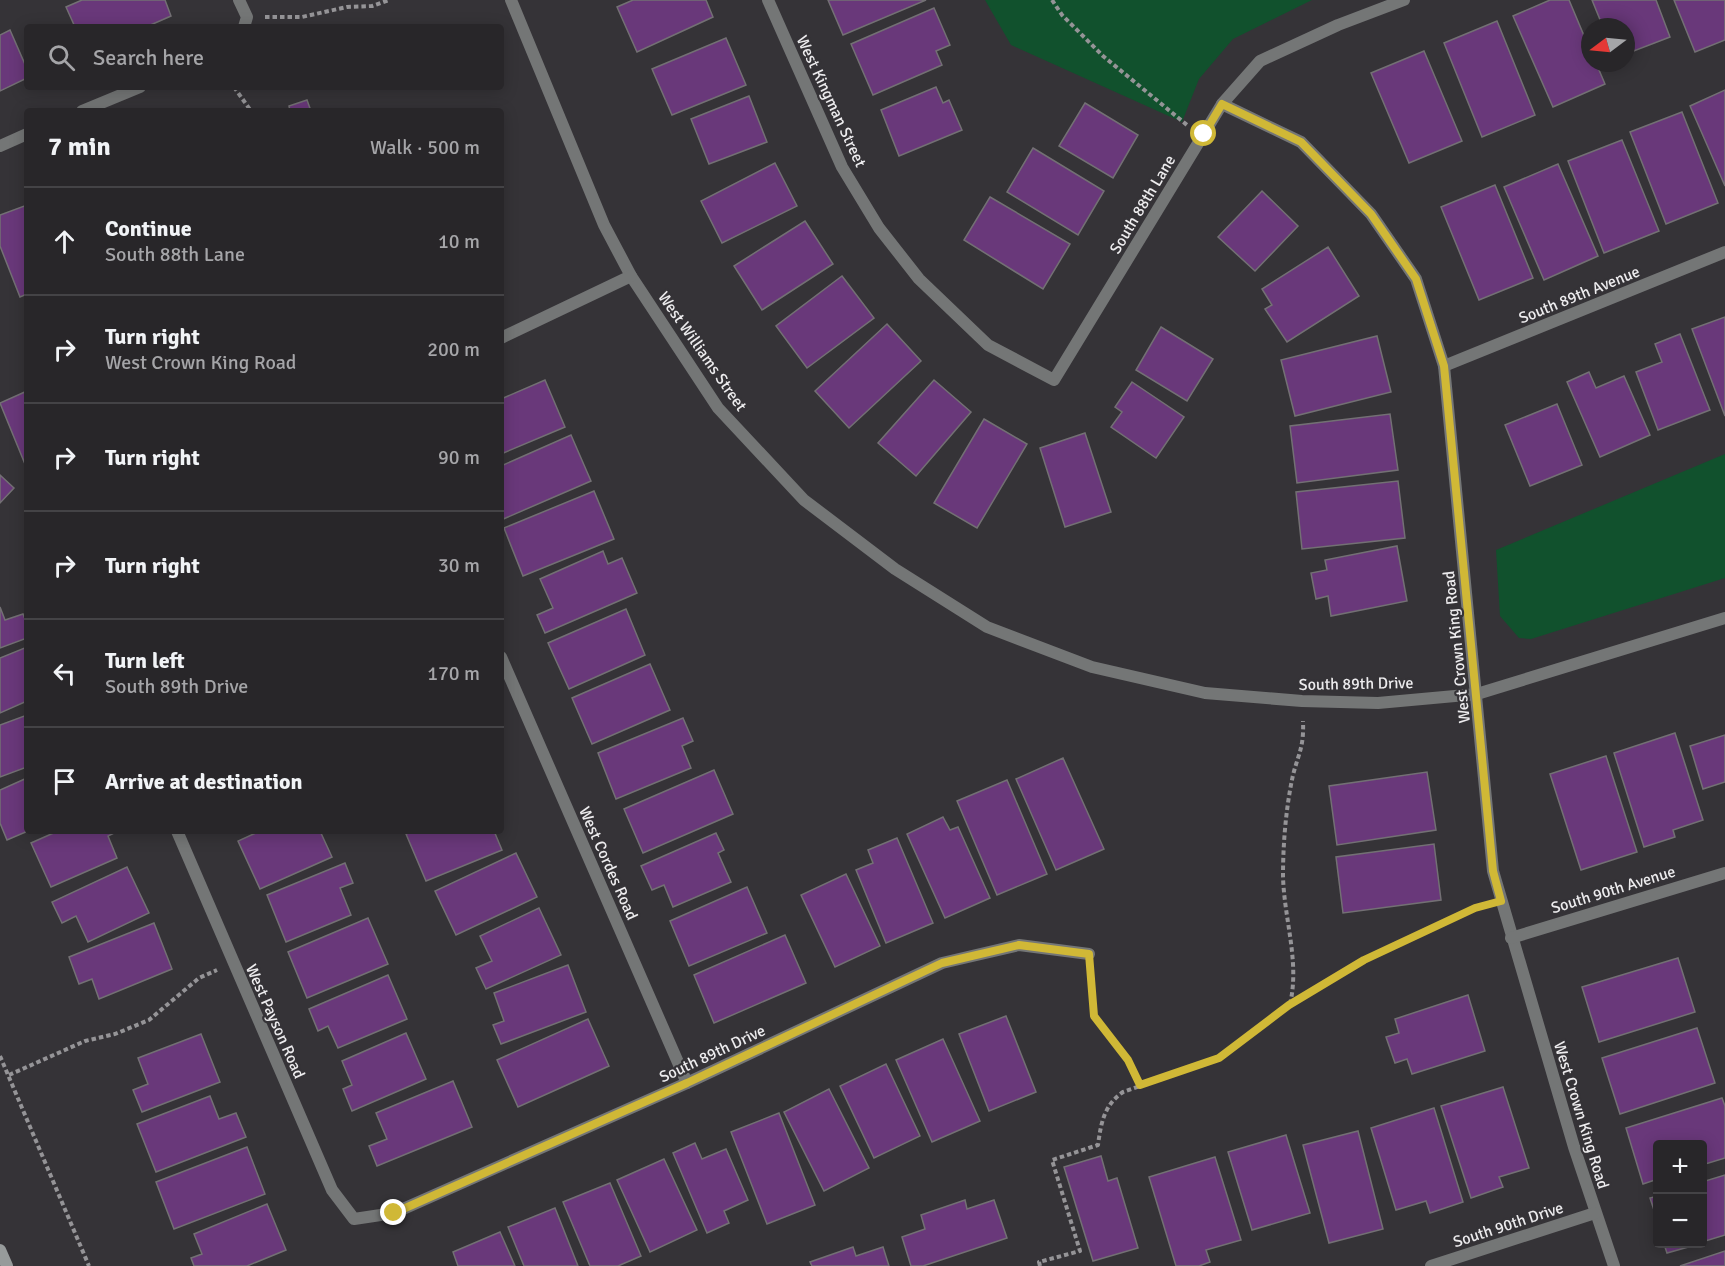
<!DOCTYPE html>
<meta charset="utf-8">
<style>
body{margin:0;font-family:Signika,sans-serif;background:#302e31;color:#f1f3f6}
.controls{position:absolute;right:18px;bottom:18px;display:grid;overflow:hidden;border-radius:6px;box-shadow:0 3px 15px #0003}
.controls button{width:54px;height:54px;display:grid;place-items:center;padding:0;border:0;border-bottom:2px solid #444346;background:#282629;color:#f1f3f6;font:30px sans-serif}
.compass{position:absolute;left:1581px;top:18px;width:54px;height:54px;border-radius:50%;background:#282629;box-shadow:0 3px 15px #0003;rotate:254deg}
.stop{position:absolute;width:18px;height:18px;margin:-14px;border:4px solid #d0b836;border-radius:50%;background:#fff}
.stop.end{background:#d0b836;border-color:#fff;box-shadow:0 2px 6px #0008}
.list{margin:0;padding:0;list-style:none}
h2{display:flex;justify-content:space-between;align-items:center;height:78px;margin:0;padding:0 24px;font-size:26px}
h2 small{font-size:20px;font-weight:400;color:#a5a5a8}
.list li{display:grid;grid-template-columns:39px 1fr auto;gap:18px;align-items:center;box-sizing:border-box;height:108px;padding:0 24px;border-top:2px solid #444346}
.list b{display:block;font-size:22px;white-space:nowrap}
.list p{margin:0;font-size:20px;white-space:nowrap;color:#a5a5a8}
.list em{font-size:20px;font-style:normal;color:#a5a5a8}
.icon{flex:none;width:33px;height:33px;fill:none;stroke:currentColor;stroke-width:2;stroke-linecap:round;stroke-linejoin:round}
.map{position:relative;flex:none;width:1725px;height:1266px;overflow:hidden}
.search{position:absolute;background:#282629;box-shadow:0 3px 15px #0003;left:24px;top:24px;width:480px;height:66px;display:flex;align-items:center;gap:15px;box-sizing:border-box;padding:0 21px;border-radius:6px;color:#a5a5a8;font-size:22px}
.panel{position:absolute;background:#282629;box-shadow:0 3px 15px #0003;left:24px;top:108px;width:480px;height:726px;border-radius:6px}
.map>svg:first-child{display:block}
.green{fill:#11512d}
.building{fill:#69387a;stroke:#737074;stroke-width:1.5}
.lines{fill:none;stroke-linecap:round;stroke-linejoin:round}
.path{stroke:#959497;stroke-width:4;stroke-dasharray:4.5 3;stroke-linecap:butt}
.street{stroke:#747676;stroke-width:12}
.secondary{stroke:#979b9b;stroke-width:12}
.route{stroke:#d0b836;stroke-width:8}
.labels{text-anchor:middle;stroke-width:4.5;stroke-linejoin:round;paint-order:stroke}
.street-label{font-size:16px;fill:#edecee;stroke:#353337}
</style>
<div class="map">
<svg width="1725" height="1266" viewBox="0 0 1725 1266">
<rect width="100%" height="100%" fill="#353337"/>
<g class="green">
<path d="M985,0h327l-79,39 -34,40 -17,43 -171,-77z"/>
<path d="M1725,454v124l-194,61 -12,-1 -19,-22 -4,-66z"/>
</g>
<g class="building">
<path d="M82,0h83l6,16 -25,11h-71l-9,-20z"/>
<path d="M633,0h73l7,17 -76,35 -20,-45z"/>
<path d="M828,0h98l-83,35z"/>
<path d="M1550,0h19l21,50v13h6l9,21 -52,23 -40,-91z"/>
<path d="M1592,0h64l14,37 -44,17v-27h-23z"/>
<path d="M1674,0h51v40l-30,12z"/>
<path d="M934,8l16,37 -14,6 6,14 -69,30 -22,-51z"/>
<path d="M1497,21l38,94 -53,22 -38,-94z"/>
<path d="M10,30l17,39v9l-27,13v-56z"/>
<path d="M726,38l20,47 -74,30 -20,-46z"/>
<path d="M1424,51l38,90 -53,22 -38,-90z"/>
<path d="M936,87l7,16 6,-3 13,30 -63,26 -18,-46z"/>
<path d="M1725,90v96l-35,-80z"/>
<path d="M749,96l18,46 -58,22 -18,-45z"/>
<path d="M307,100l4,11h-21l-1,-5z"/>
<path d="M1085,103l53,32 -25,43 -54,-32z"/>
<path d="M1682,112l36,91 -52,21 -36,-92z"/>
<path d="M1622,140l37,91 -55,22 -36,-92z"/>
<path d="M1033,148l71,43 -26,44 -71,-43z"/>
<path d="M775,163l22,43 -75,37 -21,-42z"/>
<path d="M1558,164l40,92 -54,24 -40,-93z"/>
<path d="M1495,185l38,93 -54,22 -38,-93z"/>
<path d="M1262,191l36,35 -43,45 -37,-34z"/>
<path d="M990,197l80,47 -27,45 -79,-49z"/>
<path d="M27,205v89l-7,3 -20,-51v-31z"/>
<path d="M805,221l28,43 -71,46 -28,-44z"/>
<path d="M1328,247l31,49 -72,46 -22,-33 7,-4 -10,-16z"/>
<path d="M842,276l32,42 -67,50 -31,-42z"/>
<path d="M1725,317v99l-33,-87z"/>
<path d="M887,324l34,37 -72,67 -34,-37z"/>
<path d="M1161,327l52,32 -26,42 -51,-31z"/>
<path d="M1680,334l30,76 -52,20 -22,-58 26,-10 -7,-18z"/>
<path d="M1377,336l14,56 -96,24 -14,-56z"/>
<path d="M1589,372l7,16 28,-12 26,59 -50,22 -33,-75z"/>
<path d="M545,380l20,47 -64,27v-55z"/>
<path d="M934,380l37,32 -55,64 -38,-33z"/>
<path d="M1132,382l52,35 -28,41 -45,-31 11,-15 -7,-5z"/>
<path d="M27,391v78l-27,-66z"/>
<path d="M1557,404l25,61 -52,21 -25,-61z"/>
<path d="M1390,414l8,56 -101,13 -7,-57z"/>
<path d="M984,419l43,25 -50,84 -43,-25z"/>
<path d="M1085,433l26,79 -46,15 -25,-79z"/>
<path d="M571,435l20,46 -90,39v-54z"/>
<path d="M0,475l14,13 -14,15z"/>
<path d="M1398,481l7,57 -103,11 -6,-57z"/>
<path d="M594,491l20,48 -91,37 -19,-48z"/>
<path d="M1397,546l10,55 -76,15 -3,-20 -12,3 -5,-26 16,-3 -2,-10z"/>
<path d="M603,551l5,13 14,-6 15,35 -92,40 -8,-18 16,-7 -13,-29z"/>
<path d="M0,607l5,13 18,-6 4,10v14l-27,10z"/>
<path d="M626,609l19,46 -76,34 -21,-46z"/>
<path d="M27,647v54l-27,12v-55z"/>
<path d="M650,664l20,46 -78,34 -20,-46z"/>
<path d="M27,715v52l-27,10v-52z"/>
<path d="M683,718l10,23 -11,5 9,22 -75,31 -18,-46z"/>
<path d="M1675,733l28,87 -30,10 2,7 -31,10 -30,-94z"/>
<path d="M1725,735v47l-22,7 -13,-43z"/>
<path d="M1606,756l31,96 -56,18 -31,-96z"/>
<path d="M1063,758l41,91 -48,21 -40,-91z"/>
<path d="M714,770l19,44 -90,39 -19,-44z"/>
<path d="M1427,772l9,58 -99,15 -8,-59z"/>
<path d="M27,778l1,53 -21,9 -7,-17v-33z"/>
<path d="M1007,780l40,94 -50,21 -40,-94z"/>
<path d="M943,817l7,13 8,-3 32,71 -45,20 -38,-84z"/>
<path d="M58,831h60l-10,5 9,22 -66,29 -20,-44z"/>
<path d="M260,831h60l12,26 -72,32 -22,-48z"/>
<path d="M414,831h80l8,19 -76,31 -20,-47z"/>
<path d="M716,833l8,17 -6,3 13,29 -58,25 -9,-22 -12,5 -11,-24z"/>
<path d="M897,838l36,85 -47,20 -30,-73 17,-7 -5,-13z"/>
<path d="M1434,844l7,56 -98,13 -7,-56z"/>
<path d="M516,853l21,44 -81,38 -21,-44z"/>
<path d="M345,863l8,20 -13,5 11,27 -65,27 -19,-47z"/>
<path d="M127,867l22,46 -61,29 -12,-26 -14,7 -10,-21z"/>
<path d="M846,874l34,72 -45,21 -34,-72z"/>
<path d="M747,887l20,46 -78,33 -19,-45z"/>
<path d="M539,908l22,47 -75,34 -10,-21 16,-7 -12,-25z"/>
<path d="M368,918l20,46 -81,34 -19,-46z"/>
<path d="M154,923l18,46 -73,30 -7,-20 -13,5 -10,-27z"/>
<path d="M785,935l21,48 -92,40 -20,-48z"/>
<path d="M1678,958l17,54 -96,30 -17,-55z"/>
<path d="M568,965l18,47 -85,32 -8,-19 11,-4 -10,-28z"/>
<path d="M388,975l19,44 -69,29 -10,-22 -10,5 -9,-22z"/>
<path d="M1468,995l17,56 -73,23 -5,-15 -12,4 -9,-26 13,-4 -4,-14z"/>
<path d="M1006,1016l30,76 -47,19 -30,-77z"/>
<path d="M588,1019l21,47 -91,41 -21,-47z"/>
<path d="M1697,1028l18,55 -95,31 -18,-56z"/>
<path d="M406,1033l20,46 -74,32 -9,-22 9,-4 -10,-24z"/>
<path d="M201,1034l19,48 -78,30 -9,-22 15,-6 -10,-26z"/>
<path d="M943,1039l37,82 -48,21 -36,-82z"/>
<path d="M886,1064l34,72 -46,22 -34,-72z"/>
<path d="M453,1081l19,46 -95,39 -8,-20 18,-7 -11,-26z"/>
<path d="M1503,1087l26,81 -30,9 4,10 -32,11 -30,-92z"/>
<path d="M829,1089l40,79 -45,23 -40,-79z"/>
<path d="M210,1096l9,23 17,-6 10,24 -90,35 -19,-48z"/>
<path d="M1722,1098l3,8v52l-23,7v-21h-44v35l-15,5 -17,-56z"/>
<path d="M1434,1108l29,94 -33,11 -4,-12 -30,9 -25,-82z"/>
<path d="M779,1113l36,92 -48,19 -36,-92z"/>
<path d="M1358,1131l25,98 -54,14 -26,-98z"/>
<path d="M1286,1135l24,78 -58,17 -24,-78z"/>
<path d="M695,1143l7,16 24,-10 22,51 -24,11 5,12 -22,10 -34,-80z"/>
<path d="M247,1147l18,47 -91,35 -18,-47z"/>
<path d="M1101,1156l7,25 9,-3 21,70 -45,13 -29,-94z"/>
<path d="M1215,1157l26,83 -35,10 4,12 -11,4h-23l-27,-89z"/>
<path d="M664,1159l33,71 -47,22 -33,-72z"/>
<path d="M1725,1175v60l-23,7v-60z"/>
<path d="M610,1183l31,73 -23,10h-28l-27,-64z"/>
<path d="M1658,1196v26l-8,-24z"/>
<path d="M965,1200l2,9 27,-9 13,38 -84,28h-12l-9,-29 23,-8 -4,-14z"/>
<path d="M267,1204l19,46 -39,16h-53l-3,-8 11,-4 -8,-20z"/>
<path d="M555,1208l23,58h-54l-16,-39z"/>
<path d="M500,1232l15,34h-57l-5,-14z"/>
<path d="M1664,1244h35l-32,9z"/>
<path d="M853,1247l3,9 27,-9 6,19h-77l-2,-4z"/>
<path d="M1725,1251v15h-45z"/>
</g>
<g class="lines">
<g class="path">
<path d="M1052,0l10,15 41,41 84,69"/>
<path d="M265,17h37l45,-10 25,-1 17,-6"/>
<path d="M234,87l17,24"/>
<path d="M1091,975l3,41 34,44 12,25"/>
<path d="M1290,1004c10,-42 -6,-85 -7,-128 0,-33 3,-69 10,-101 6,-23 11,-28 10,-54"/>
<path d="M0,1056l89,210"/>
<path d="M9,1075l76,-34 30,-7 34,-14 50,-42 18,-8"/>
<path d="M1040,1266l-1,-4 41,-11 -28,-91 46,-15c3,-22 6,-40 25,-53l96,-34 70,-53 75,-45 118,-54"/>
</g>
<g class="street">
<path d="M239,0l8,17 -3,10"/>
<path d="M511,0l93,225 27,51 87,132 86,92 91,69 92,58 105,40 113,26 97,8 76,2 99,-9 248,-76"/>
<path d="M768,0l74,167 37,61 40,51 69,66 66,35 168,-276 38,-43 78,-36 66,-25"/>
<path d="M1222,104l79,38 70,72 45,65 28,87 49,505 81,276 40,119"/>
<path d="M82,111l58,-24"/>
<path d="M0,146l27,-12"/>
<path d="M501,338l130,-62"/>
<path d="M1444,366l281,-114"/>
<path d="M501,657l186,426"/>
<path d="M177,831l155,359 22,29 40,-6 293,-130 255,-120 77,-18 70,9"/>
<path d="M1511,938l214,-65"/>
<path d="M1431,1266l164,-53"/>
</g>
<path class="secondary" d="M0,1250l7,16"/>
</g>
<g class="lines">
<path class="route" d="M394,1213l293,-130 255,-120 77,-18 70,9 5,62 34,44 12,25 79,-27 70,-53 75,-45 111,-52 26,-7 -8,-30 -49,-505 -28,-87 -45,-65 -70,-72 -79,-38 -18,30"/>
</g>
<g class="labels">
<g class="street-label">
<text transform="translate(832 101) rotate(65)" y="6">West Kingman Street</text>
<text transform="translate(1142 204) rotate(-59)" y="6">South 88th Lane</text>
<text transform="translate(1579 294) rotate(-22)" y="6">South 89th Avenue</text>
<text transform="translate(703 351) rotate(55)" y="6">West Williams Street</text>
<text transform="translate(1456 647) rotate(-96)" y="6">West Crown King Road</text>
<text transform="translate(1356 683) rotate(-1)" y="6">South 89th Drive</text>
<text transform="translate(609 863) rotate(66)" y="6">West Cordes Road</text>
<text transform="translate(1613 889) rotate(-17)" y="6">South 90th Avenue</text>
<text transform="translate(276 1021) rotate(66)" y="6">West Payson Road</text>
<text transform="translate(712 1053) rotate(-25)" y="6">South 89th Drive</text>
<text transform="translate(1582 1115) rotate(73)" y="6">West Crown King Road</text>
<text transform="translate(1508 1224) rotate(-18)" y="6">South 90th Drive</text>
</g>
</g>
</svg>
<div class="controls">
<button>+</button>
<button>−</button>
</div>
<svg class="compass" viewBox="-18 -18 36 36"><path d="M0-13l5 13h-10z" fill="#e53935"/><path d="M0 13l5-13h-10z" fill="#a5a5a8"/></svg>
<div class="stop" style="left:1204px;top:134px"></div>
<div class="stop end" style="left:394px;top:1213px"></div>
<div class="search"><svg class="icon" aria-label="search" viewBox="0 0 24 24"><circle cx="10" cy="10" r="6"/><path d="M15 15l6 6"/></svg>Search here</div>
<section class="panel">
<h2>7 min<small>Walk · 500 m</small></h2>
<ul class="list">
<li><svg class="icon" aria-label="ahead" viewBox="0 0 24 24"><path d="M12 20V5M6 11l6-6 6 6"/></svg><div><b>Continue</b><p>South 88th Lane</p></div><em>10 m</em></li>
<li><svg class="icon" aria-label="right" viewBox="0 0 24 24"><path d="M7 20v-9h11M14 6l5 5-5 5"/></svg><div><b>Turn right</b><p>West Crown King Road</p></div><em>200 m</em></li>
<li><svg class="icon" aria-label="right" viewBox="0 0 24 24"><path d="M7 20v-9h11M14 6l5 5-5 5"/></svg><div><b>Turn right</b></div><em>90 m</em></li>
<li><svg class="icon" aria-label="right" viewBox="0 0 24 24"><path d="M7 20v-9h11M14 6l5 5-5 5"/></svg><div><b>Turn right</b></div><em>30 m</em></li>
<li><svg class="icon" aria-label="left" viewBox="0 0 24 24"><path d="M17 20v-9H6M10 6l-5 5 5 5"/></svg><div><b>Turn left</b><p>South 89th Drive</p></div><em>170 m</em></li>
<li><svg class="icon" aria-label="arrive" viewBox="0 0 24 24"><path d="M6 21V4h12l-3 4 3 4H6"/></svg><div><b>Arrive at destination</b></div></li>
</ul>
</section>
</div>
